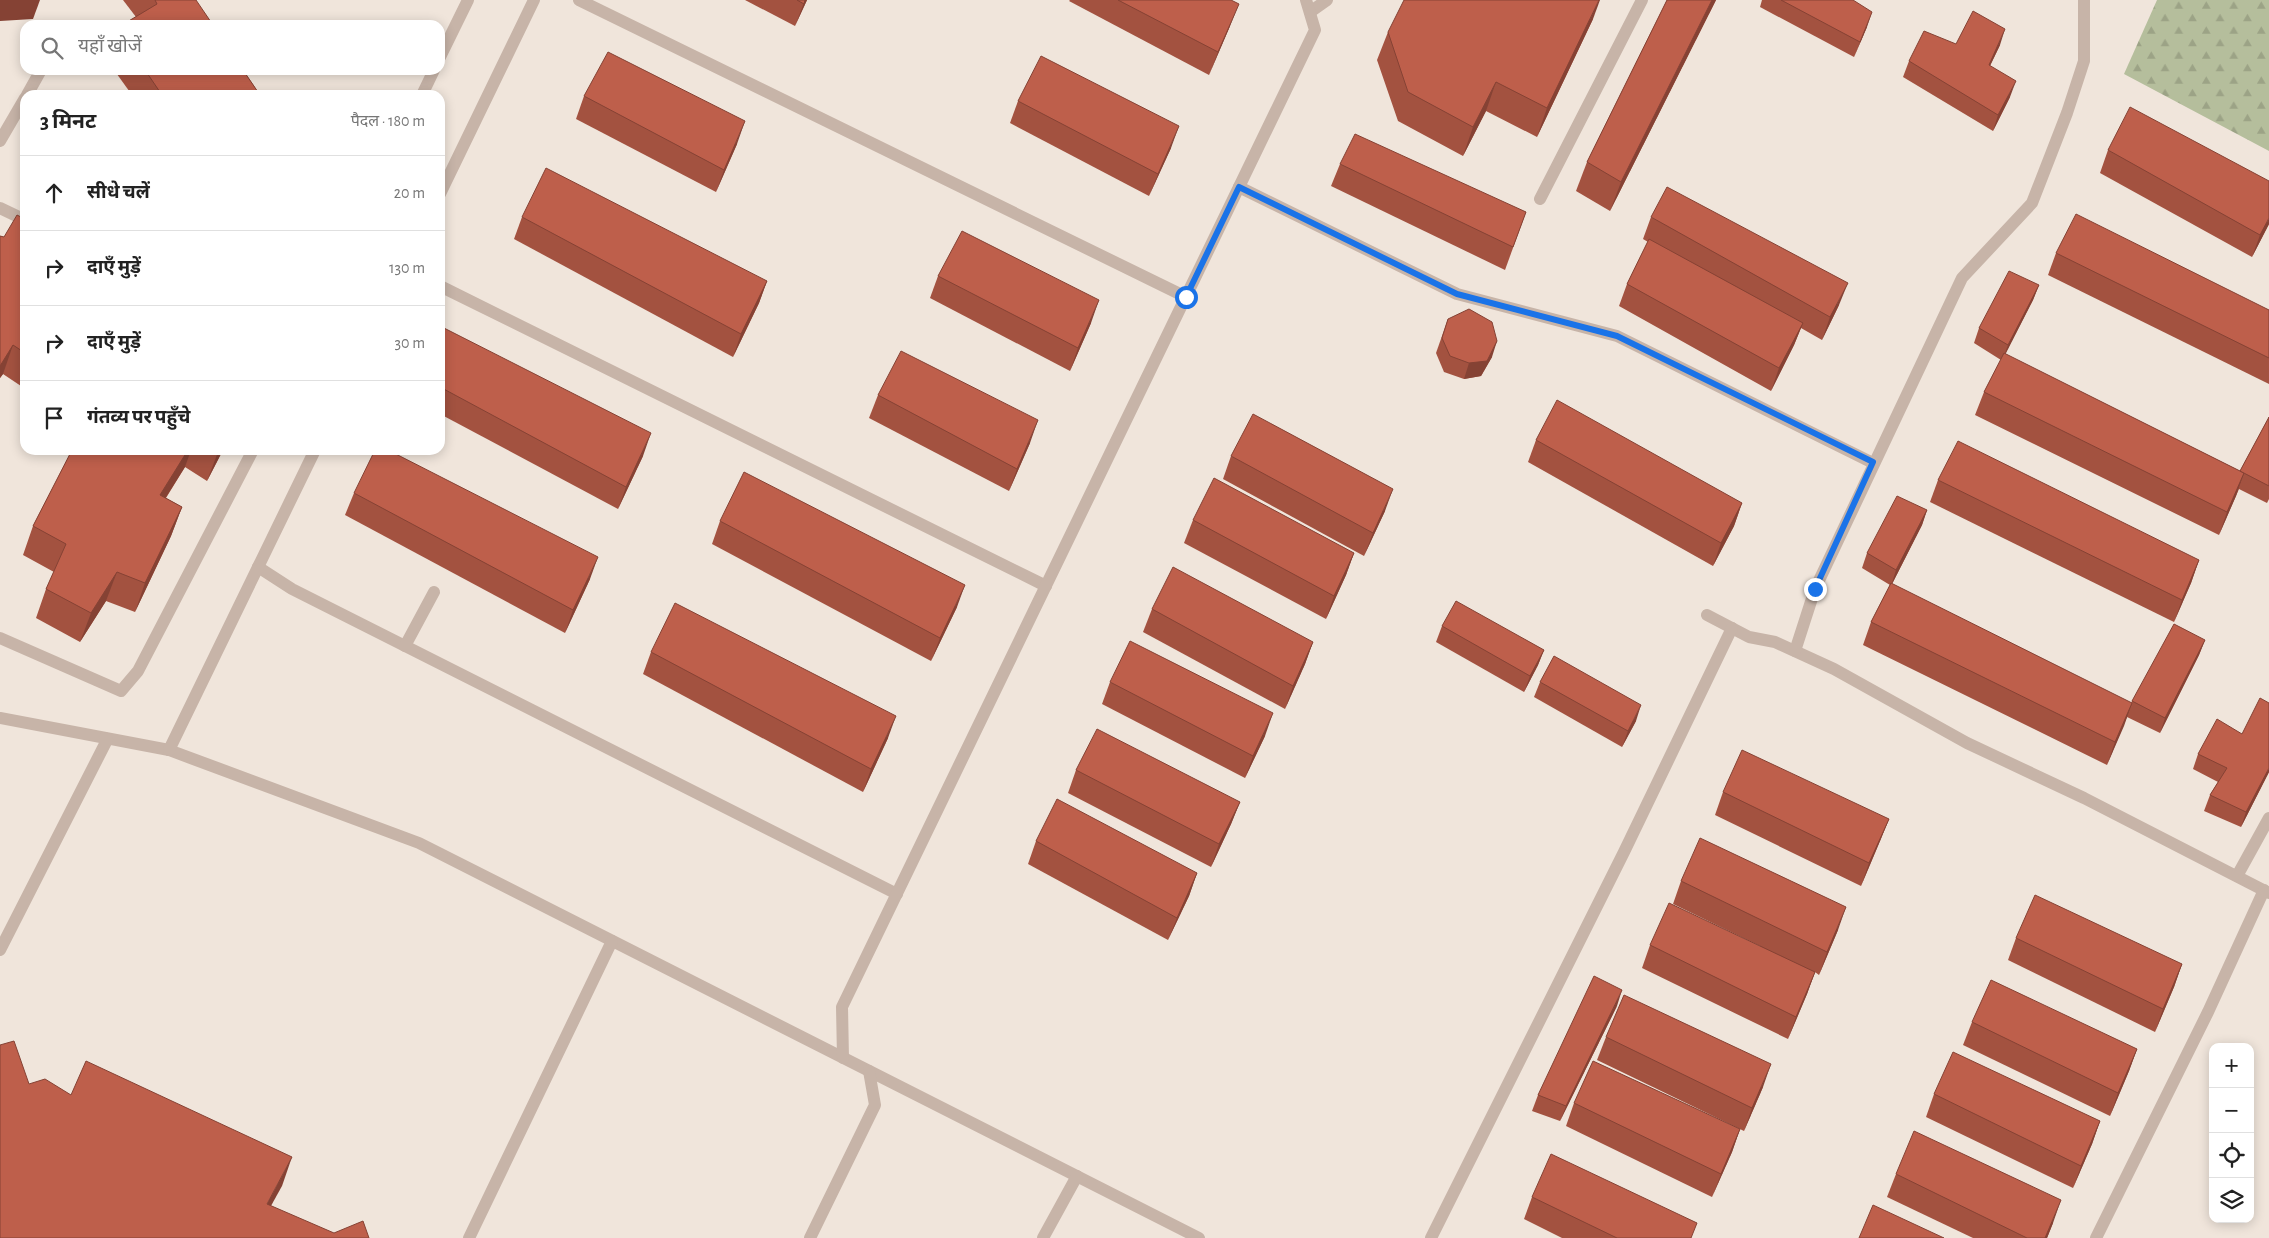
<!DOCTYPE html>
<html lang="hi">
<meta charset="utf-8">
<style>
body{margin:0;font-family:"Alegreya Sans","Noto Sans Devanagari",sans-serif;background:#f2f2f2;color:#222}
.controls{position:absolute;right:15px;bottom:15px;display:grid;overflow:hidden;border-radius:10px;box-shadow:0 2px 12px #0003}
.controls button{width:45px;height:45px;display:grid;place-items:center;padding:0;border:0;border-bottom:1px solid #e0e0e0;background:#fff;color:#222;font:25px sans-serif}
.stop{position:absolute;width:15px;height:15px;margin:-11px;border:4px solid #1a73e8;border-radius:50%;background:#fff}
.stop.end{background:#1a73e8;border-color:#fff;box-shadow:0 1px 5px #0008}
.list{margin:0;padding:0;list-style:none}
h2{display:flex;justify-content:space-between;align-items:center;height:65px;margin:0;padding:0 20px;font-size:21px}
h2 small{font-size:16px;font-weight:400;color:#767676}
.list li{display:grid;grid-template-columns:32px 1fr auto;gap:15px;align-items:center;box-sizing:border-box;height:75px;padding:0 20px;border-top:1px solid #e0e0e0}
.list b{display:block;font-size:19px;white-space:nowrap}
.list em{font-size:16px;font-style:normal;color:#767676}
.icon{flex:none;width:28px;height:28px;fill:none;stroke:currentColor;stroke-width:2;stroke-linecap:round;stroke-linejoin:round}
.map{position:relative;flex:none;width:2269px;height:1238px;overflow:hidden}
.search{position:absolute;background:#fff;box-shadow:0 2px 12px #0003;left:20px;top:20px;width:425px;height:55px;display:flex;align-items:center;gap:12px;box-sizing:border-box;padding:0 18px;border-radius:15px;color:#767676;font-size:19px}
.panel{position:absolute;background:#fff;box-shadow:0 2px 12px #0003;left:20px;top:90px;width:425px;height:365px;border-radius:15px}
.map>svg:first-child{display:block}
.forest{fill:url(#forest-firs)}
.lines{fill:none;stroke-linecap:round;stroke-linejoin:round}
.minor{stroke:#c7b4a8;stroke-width:12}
.wall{fill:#a35240}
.shaded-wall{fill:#854234}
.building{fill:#be5f4b;stroke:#854234}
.route{stroke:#1a73e8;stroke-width:6}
</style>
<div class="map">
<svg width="2269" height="1238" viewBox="0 0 2269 1238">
<defs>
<pattern id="forest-firs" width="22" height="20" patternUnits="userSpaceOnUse" patternTransform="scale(1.25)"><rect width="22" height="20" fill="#b5be9c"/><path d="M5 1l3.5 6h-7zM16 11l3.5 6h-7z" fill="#9ca386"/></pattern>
</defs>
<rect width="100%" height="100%" fill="#f0e5db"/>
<path class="forest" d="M2157,0h112v151l-145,-77z"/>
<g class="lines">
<g class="minor">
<path d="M579,0l607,297"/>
<path d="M1310,12l17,-12"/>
<path d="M440,57l28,-57"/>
<path d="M27,95l14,-25"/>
<path d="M422,95l12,-25"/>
<path d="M0,141l25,-43"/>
<path d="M1239,187l218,107 160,42 256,127"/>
<path d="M440,194l94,-194"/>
<path d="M1540,199l102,-199"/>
<path d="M0,208l25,12"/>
<path d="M440,286l606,300"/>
<path d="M258,567l34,22 605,305"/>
<path d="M1707,615l42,22 26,5 59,27 133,74 117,55 185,95"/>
<path d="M0,638l121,53 17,-20 115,-221"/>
<path d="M405,646l29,-54"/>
<path d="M1795,651l20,-62 147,-311 70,-75 35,-90 17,-52v-61"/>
<path d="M0,718l169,32 250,93 780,395"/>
<path d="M169,750l146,-300"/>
<path d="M2237,876l32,-58"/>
<path d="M0,950l107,-210 -2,-2"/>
<path d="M843,1058l-1,-51 473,-977 -9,-30"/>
<path d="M469,1238l143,-297"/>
<path d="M810,1238l65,-133 -6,-34"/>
<path d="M1043,1238l34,-62"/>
<path d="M1431,1238l193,-386 108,-224"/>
<path d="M2096,1238l112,-226 56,-122"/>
</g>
</g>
<g class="wall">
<path d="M123,0h73l-60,17z"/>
<path d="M745,0h62l-12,26z"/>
<path d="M1070,0h161l-1,26 -21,49 -140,-74z"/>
<path d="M1667,0h49l-106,211 -34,-20 11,-29z"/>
<path d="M1762,0h91l14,27 -13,30 -94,-50z"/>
<path d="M1593,19l-56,118 -51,-26 -23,45 -65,-35 -21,-61 11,-28z"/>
<path d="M1956,44l44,1 -10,21 20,31 -17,34 -90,-54 6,-16z"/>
<path d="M114,70h129l17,25h-128z"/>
<path d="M584,96l153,48 -21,48 -140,-73z"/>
<path d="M1018,101l153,47 -22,48 -139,-73z"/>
<path d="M2108,150l161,74 -17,33 -152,-84z"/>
<path d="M1340,164l186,48 -21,58 -174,-84z"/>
<path d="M522,217l245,64 -8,22 -26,54 -219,-118z"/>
<path d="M1651,217l188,88 -17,35 -21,-12 -7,17 -23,46 -152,-85 8,-22 21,-42 -5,-3z"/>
<path d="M25,219v167l-1,2 -21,-14 -3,4v-142l4,1z"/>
<path d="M2056,253l213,57v74l-221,-109z"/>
<path d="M938,276l153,47 -21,48 -140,-73z"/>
<path d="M2039,285l-6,15 -28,54 235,117 29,-54v82l-2,4 -28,-14 -20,46 -244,-120 9,-23 17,-32 -27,-17 5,-15z"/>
<path d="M1448,319l44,38 -11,19 -17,3 -20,-7 -8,-19z"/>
<path d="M440,326l203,130 -25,53 -178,-95z"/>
<path d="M878,395l152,48 -21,48 -140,-73z"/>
<path d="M1536,440l206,63 -8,23 -21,40 -185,-104z"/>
<path d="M72,450h151l-16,31 -22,-14 -19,31 16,9 -11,29 -36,76 -29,-11 -26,41 -44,-24 10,-29 8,-17 -31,-17 10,-29z"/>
<path d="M1231,456l154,55 -21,45 -141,-77z"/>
<path d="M1938,480l261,80 -8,23 -17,39 -244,-120z"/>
<path d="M354,493l236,86 -25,54 -220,-118z"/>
<path d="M1927,510l-5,15 -30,59 239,119 1,-2 73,-61 -6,15 -39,78 -33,-16 -20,48 -244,-120 8,-23 19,-37 -28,-17 5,-15z"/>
<path d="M1193,520l161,33 -8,22 -20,44 -142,-76z"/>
<path d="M720,521l237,86 -26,54 -219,-117z"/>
<path d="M1152,609l161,33 -8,22 -20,45 -142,-77z"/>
<path d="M1442,626l102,24 -6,15 -14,27 -88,-50z"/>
<path d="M651,652l237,86 -25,54 -220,-118z"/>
<path d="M1110,682l155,54 -20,42 -143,-74z"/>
<path d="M1540,682l96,39 -14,26 -88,-50z"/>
<path d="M2198,754l71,18 -28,55 -37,-16 6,-16 8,-13 -25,-13z"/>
<path d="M1076,770l164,32 -9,22 -20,43 -143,-74z"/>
<path d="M1723,792l166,27 -9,22 -19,45 -146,-71z"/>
<path d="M1036,841l161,32 -8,23 -21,44 -140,-76z"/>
<path d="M1681,881l157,49 -19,45 -4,-3 -8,22 -19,45 -146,-71 8,-23 110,1 -87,-42z"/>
<path d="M2016,938l166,26 -8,23 -19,45 -147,-72z"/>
<path d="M1617,1006l-57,115 -28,-10 6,-16z"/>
<path d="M1972,1022l165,27 -8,22 -19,45 -147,-71z"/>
<path d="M1606,1037l157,50 -19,44 -147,-71z"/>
<path d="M1934,1094l166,27 -8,23 -19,44 -147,-71z"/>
<path d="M1574,1103l166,26 -8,23 -20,45 -146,-71z"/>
<path d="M1896,1174l157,49 -6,15h-74l-86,-41z"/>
<path d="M1532,1197l160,41h-130l-38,-19z"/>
</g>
<g class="shaded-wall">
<path d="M0,0h40l-7,19 -33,2z"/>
<path d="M805,0h2l-12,26z"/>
<path d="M1599,0h1l-7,19 -56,118 10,-29z"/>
<path d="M1712,0h4l-106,211 11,-29z"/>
<path d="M1239,4l-9,22 -21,49 9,-23z"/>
<path d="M1872,12l-5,15 -13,30z"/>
<path d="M2005,29l-5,16 -17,35 6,-15z"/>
<path d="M2016,81l-6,16 -17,34 5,-16z"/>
<path d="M1496,82l-10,29 -23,45 10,-29z"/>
<path d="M745,121l-8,23 -21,48 8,-22z"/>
<path d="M1179,126l-8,22 -22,48 9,-22z"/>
<path d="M2269,218v6l-17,33 8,-22z"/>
<path d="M767,281l-8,22 -26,54 8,-23z"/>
<path d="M1848,283l-9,22 -17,35 8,-23z"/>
<path d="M2039,285l-6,15 -31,61 6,-16z"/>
<path d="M1099,300l-8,23 -21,48 8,-23z"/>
<path d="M1803,323l-9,22 -23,46 8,-23z"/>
<path d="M1497,341l-5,16 -11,19 -17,3 5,-16z"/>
<path d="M13,345l-10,29 -3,4v-12z"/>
<path d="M1038,420l-8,23 -21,48 8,-22z"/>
<path d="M651,433l-8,23 -25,53 8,-22z"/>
<path d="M188,450h3l-6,17 -36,57 11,-29z"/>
<path d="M219,450h4l-16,31 11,-29z"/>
<path d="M2244,473l-8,23 -17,39 8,-23z"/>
<path d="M1393,489l-8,22 -21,45 9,-23z"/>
<path d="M1742,503l-8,23 -21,40 8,-23z"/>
<path d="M182,507l-11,29 -36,76 10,-29z"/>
<path d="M1927,510l-5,15 -31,61 5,-16z"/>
<path d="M1354,553l-8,22 -20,44 8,-23z"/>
<path d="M598,557l-8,22 -25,54 8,-23z"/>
<path d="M2199,560l-8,23 -17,39 8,-22z"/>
<path d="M117,572l-11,29 -26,41 11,-29z"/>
<path d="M965,585l-8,22 -26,54 9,-23z"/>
<path d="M2205,640l-6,15 -39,78 5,-15z"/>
<path d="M1313,642l-8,22 -20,45 8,-23z"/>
<path d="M1544,650l-6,15 -14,27 6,-16z"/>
<path d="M2132,703l-8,23 -17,39 8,-23z"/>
<path d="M1641,705l-5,16 -14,26 6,-16z"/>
<path d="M1273,713l-8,23 -20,42 8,-22z"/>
<path d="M896,716l-8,22 -25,54 8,-23z"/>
<path d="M2269,768v4l-28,55 5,-15z"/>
<path d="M1240,802l-9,22 -20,43 8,-23z"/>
<path d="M1889,819l-9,22 -19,45 8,-23z"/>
<path d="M1197,873l-8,23 -21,44 9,-22z"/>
<path d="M1846,907l-8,23 -19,45 8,-23z"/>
<path d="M2182,964l-8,23 -19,45 8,-23z"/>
<path d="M1815,972l-8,22 -19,45 8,-22z"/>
<path d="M1622,990l-5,16 -57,115 6,-15z"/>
<path d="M2137,1049l-8,22 -19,45 8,-23z"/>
<path d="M1771,1064l-8,23 -19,44 8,-23z"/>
<path d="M2100,1121l-8,23 -19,44 8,-22z"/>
<path d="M1740,1129l-8,23 -20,45 9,-23z"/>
<path d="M292,1157l-10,29 -26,47 11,-29z"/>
<path d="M2061,1200l-8,23 -6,15h-2z"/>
</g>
<g class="building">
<path d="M155,0h41l17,25h-91l35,-21z"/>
<path d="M797,0h8l-1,4z"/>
<path d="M1118,0h113l8,4 -21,48z"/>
<path d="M1404,0h195l-52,108 -51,-26 -23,45 -65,-35 -20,-60z"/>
<path d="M1667,0h45l-91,182 -34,-20z"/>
<path d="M1781,0h72l19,12 -12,30z"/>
<path d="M1973,11l32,18 -16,36 27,16 -18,34 -89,-54 15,-30 32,13z"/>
<path d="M608,52l137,69 -21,49 -140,-74z"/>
<path d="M1041,56l138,70 -21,48 -140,-73z"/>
<path d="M145,70h98l17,25h-98z"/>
<path d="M2130,107l139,74v37l-9,17 -152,-85z"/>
<path d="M1355,134l171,78 -13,35 -173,-83z"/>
<path d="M546,168l221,113 -26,53 -219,-117z"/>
<path d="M1667,187l181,96 -18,34 -179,-100z"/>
<path d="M2076,214l193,96v48l-213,-105z"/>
<path d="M17,215l8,4v134l-12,-8 -13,21v-130l4,1z"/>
<path d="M962,231l137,69 -21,48 -140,-72z"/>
<path d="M1649,239l154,84 -24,45 -152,-84z"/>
<path d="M2009,271l30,14 -31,60 -29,-17z"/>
<path d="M1469,309l23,13 5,19 -10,20 -18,2 -19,-7 -8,-18 6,-19z"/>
<path d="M440,326l211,107 -25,54 -186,-100z"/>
<path d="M901,351l137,69 -21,49 -139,-74z"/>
<path d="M2004,353l240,120 -17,39 -243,-120z"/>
<path d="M1557,400l185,103 -21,40 -185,-103z"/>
<path d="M1253,414l140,75 -20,44 -142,-77z"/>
<path d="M2269,417v69l-29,-15z"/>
<path d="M1958,441l241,119 -17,40 -244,-120z"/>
<path d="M72,450h116l-28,45 22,12 -37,76 -28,-11 -26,41 -45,-24 20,-45 -33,-18z"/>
<path d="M375,450h13l210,107 -25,53 -219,-117z"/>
<path d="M744,472l221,113 -25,53 -220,-117z"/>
<path d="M1214,478l140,75 -20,43 -141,-76z"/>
<path d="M1897,496l30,14 -31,60 -29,-17z"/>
<path d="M1173,567l140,75 -20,44 -141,-77z"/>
<path d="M1891,583l241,120 -17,39 -244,-120z"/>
<path d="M1456,601l88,49 -14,26 -88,-50z"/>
<path d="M675,603l221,113 -25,53 -220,-117z"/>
<path d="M2174,624l31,16 -40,78 -33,-17z"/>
<path d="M1130,641l143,72 -20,43 -143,-74z"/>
<path d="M1554,656l87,49 -13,26 -88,-49z"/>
<path d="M2260,698l9,5v65l-23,44 -36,-17 17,-27 -29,-14 19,-35 25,15z"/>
<path d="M1097,729l143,73 -21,42 -143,-74z"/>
<path d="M1742,750l147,69 -20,44 -146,-71z"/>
<path d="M1057,799l140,74 -20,45 -141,-77z"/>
<path d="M1700,838l146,69 -19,45 -146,-71z"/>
<path d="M2035,895l147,69 -19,45 -147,-71z"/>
<path d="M1669,903l146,69 -19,45 -146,-72z"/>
<path d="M1594,976l28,14 -56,116 -28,-11z"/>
<path d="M1991,980l146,69 -19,44 -146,-71z"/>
<path d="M1624,995l147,69 -19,44 -146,-71z"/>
<path d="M14,1041l15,43 16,-5 26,16 15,-34 206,96 -25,47 67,29 29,-12 6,17h-369v-193z"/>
<path d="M1953,1052l147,69 -19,45 -147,-72z"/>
<path d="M1593,1061l147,68 -19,45 -147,-71z"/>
<path d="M1914,1131l147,69 -16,38h-18l-131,-64z"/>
<path d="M1551,1154l146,69 -6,15h-74l-85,-41z"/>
<path d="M1873,1205l71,33h-85z"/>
</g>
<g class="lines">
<path class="route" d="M1186,297l53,-110 218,107 160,42 256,126 -58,127"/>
</g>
</svg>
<div class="controls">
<button>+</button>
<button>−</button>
<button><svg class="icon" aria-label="locate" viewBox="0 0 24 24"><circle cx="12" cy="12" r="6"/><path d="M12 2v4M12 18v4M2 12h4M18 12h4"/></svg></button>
<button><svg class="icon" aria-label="layers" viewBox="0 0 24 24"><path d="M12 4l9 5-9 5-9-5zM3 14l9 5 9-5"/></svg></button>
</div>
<div class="stop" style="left:1186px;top:297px"></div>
<div class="stop end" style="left:1815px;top:589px"></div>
<div class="search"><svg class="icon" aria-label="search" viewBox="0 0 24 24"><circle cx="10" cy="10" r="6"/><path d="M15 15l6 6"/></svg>यहाँ खोजें</div>
<section class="panel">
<h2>3 मिनट<small>पैदल · 180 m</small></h2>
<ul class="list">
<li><svg class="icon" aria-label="ahead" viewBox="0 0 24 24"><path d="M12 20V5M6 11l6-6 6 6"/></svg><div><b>सीधे चलें</b></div><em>20 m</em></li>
<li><svg class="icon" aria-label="right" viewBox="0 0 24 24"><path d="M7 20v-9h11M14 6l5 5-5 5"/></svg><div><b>दाएँ मुड़ें</b></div><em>130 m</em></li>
<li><svg class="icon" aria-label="right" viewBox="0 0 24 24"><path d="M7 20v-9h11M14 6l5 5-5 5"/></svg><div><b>दाएँ मुड़ें</b></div><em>30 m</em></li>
<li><svg class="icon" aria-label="arrive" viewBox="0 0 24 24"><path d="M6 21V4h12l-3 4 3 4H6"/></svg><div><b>गंतव्य पर पहुँचे</b></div></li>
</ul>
</section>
</div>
